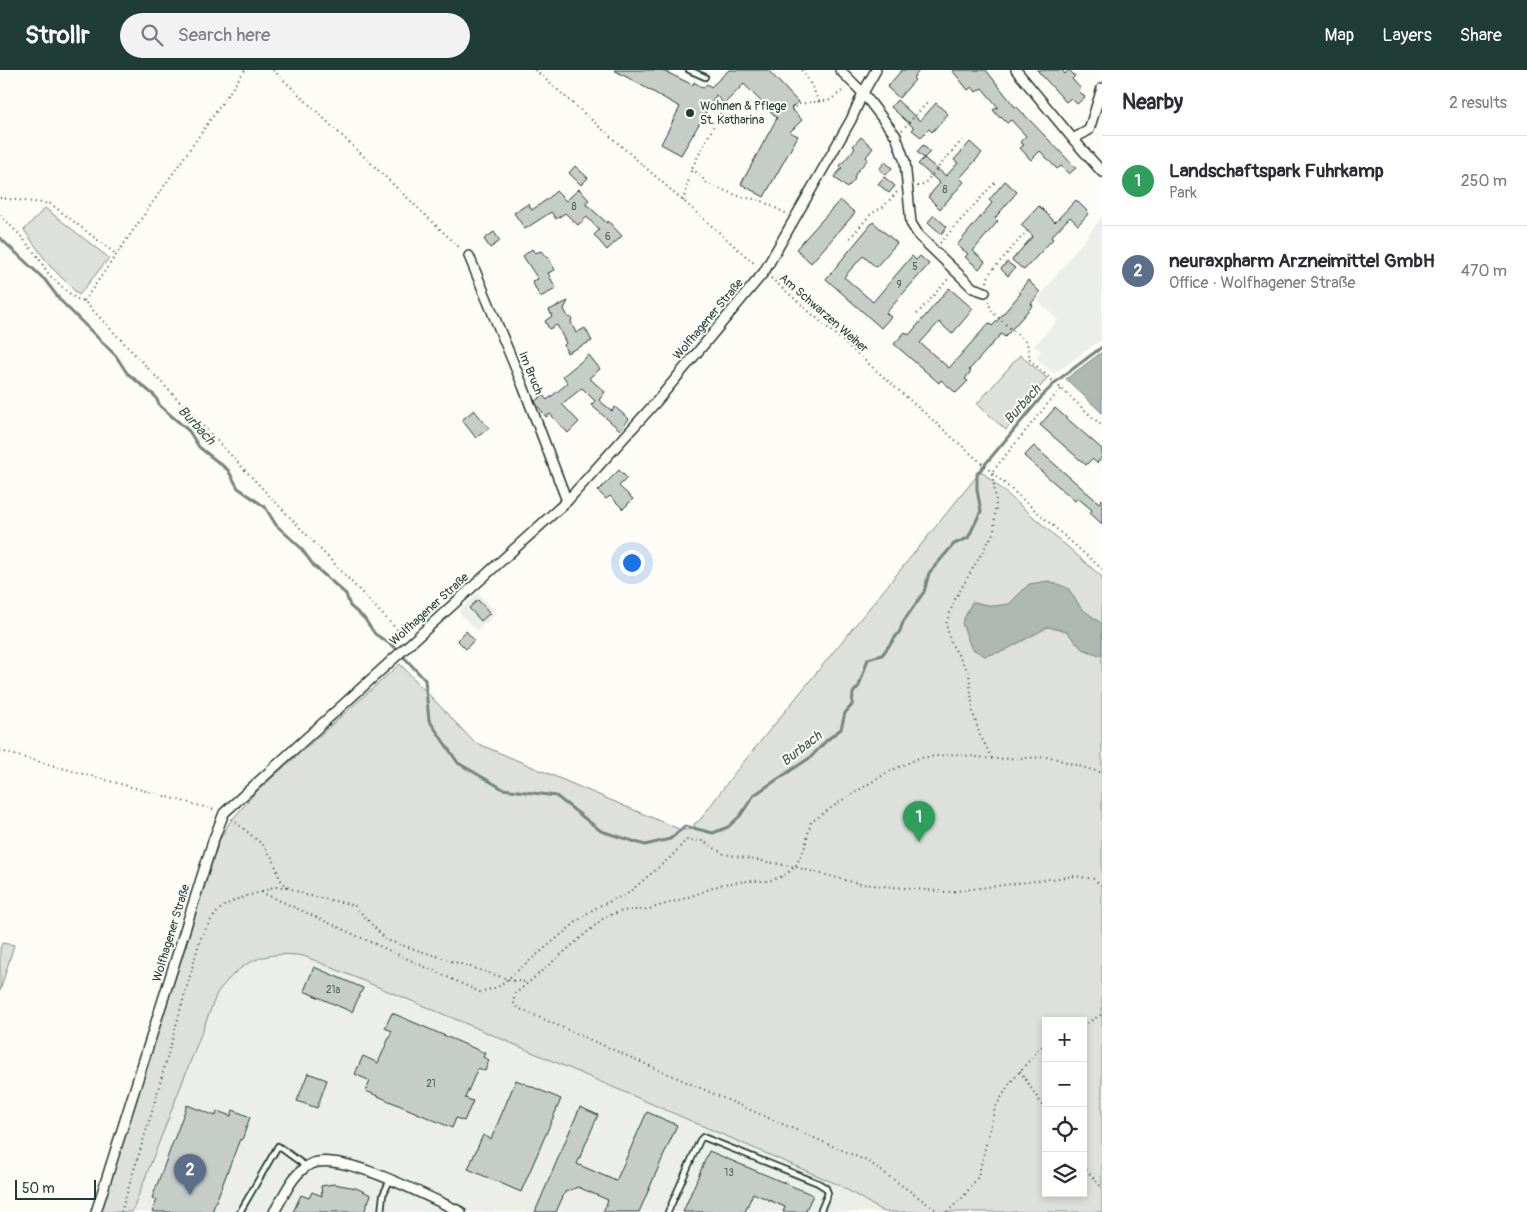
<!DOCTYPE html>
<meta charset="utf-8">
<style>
body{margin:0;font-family:Pangolin,sans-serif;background:#f2f2f3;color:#2b2b33}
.controls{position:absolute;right:15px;bottom:15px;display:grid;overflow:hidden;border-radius:0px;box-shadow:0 2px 8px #0003}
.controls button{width:45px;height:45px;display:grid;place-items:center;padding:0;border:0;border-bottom:1px solid #e1e1e2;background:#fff;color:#2b2b33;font:25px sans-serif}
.scale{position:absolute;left:15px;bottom:12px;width:81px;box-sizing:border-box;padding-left:5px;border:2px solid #1f3d34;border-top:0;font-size:14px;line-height:18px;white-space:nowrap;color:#1f3d34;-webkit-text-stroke:4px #fdfcf7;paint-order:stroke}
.you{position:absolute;left:631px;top:492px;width:18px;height:18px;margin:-12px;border:4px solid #fff;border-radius:50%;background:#1a73e8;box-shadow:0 0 0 8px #1a73e833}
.badge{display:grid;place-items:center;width:32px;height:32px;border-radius:50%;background:#1f3d34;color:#fff;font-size:16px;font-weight:700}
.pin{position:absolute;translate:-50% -41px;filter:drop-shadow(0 1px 2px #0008)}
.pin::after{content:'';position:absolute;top:26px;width:18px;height:15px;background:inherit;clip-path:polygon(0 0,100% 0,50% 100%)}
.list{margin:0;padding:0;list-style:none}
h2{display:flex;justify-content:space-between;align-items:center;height:65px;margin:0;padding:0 20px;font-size:21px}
h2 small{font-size:16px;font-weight:400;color:#7c7c81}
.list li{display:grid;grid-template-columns:32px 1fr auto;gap:15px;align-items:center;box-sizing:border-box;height:90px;padding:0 20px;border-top:1px solid #e1e1e2}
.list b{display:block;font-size:19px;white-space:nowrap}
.list p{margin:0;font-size:16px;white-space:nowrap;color:#7c7c81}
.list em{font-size:16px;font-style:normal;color:#7c7c81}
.icon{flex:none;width:28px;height:28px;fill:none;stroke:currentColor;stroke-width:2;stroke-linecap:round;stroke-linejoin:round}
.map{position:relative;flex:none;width:1102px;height:1142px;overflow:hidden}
header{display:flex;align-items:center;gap:30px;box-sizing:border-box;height:70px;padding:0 25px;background:#1f3d34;color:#fff}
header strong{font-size:24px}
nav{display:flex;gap:28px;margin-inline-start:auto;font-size:18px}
.search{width:350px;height:45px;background:#f2f2f3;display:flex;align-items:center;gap:12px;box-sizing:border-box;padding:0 18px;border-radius:28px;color:#7c7c81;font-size:19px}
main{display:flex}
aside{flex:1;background:#fff}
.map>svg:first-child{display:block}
.built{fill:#eceee9}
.green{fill:#dde0db;stroke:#7e8e88;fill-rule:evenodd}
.water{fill:#aeb8b1;stroke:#75877f}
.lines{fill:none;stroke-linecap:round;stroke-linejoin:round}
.stream{stroke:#75877f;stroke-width:3}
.building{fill:#c6cdc7;stroke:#1f3d34}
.lane-casing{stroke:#1f3d34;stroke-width:8}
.street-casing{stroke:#1f3d34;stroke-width:12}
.path{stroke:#1f3d34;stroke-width:2;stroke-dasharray:1 4;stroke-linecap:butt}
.lane{stroke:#fdfcf7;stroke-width:4.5}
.street{stroke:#fdfcf7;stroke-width:9}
.poi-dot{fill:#1f3d34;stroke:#fdfcf7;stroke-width:2}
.labels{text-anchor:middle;stroke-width:4;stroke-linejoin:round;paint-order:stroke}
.number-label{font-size:10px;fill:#496159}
.poi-label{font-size:12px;fill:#1f3d34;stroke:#fdfcf7;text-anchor:start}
.street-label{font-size:12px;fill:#1f3d34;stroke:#fdfcf7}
.water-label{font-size:14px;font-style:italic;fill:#435c53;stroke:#fdfcf7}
</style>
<header>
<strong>Strollr</strong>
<div class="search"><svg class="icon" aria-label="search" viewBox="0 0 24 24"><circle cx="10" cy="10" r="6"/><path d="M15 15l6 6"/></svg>Search here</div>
<nav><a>Map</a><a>Layers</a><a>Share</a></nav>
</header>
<main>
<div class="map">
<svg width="1102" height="1142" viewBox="0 0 1102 1142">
<rect width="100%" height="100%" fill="#fdfcf7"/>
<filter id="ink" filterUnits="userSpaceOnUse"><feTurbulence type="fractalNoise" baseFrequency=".02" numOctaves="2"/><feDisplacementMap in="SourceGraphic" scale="10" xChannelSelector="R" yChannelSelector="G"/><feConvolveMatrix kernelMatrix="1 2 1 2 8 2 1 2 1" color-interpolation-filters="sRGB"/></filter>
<g filter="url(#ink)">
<g class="built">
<path d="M1102,147v122l-48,35 -18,-16 5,-7 -7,-5 24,-26 -21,-20z"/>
<path d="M478,523l19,20 -20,18 -19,-20z"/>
<path d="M286,884l18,2 170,71 365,158 45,27h-752l85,-219 10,-13 13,-12 11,-7 21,-6z"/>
</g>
<g class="green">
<path d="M45,138l64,50 -30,37 -30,-30 -25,-35z"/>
<path d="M1020,285l27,23 -41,52 -29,-26z"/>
<path d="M981,401l121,106v635h-218l-45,-27 -365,-158 -170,-71c-40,-6 -63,5 -87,37l-85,219h-31l118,-371 11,-19 25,-29 145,-129 74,78 207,88 14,-1 -1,-5 6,-4 33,-45zM1046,951h37v172h-37z"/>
<path d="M2,873l12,2 -14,46v-42z"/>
</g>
<g class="water">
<path d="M1102,282v61l-36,-34z"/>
<path d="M1049,511l19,7 13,20 21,16v32l-20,-7 -15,-17 -19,-5 -44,24 -19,5 -14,-8 -9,-25 10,-21 22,4 15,-2 20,-20z"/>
</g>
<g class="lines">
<g class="stream">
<path d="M0,168l45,42 15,20 56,56 11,17 28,23 5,10 29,25 10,16 29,23 10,18 27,19 11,18 24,22 14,19 32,28 4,12 14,12 11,16 21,14"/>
<path d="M403,586l22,24 4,40 29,43 45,26 53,7 45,35 44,14 25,-6 15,-13 28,7 15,-6 12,-11 14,-21 57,-38 16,-17 14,-11 4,-16 7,-8 1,-12 6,-7 9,-27 14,-4 18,-24 3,-9 21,-30 5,-19 25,-29 14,-6 13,-27 -4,-21v-16l67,-80 14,-14 44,-33"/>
</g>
</g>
<g class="building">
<path d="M614,0h48l31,15 1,-3 9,6 4,-4 4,3 18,-17h39l30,32 -7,6 11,12 -12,12 8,4 -34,61 -23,-13 36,-66 -33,-34 -20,20 -8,-9 -35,60 -20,-11 19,-37z"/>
<path d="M902,0h18l-7,8 2,2 -16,18 -12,-11z"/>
<path d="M952,0h34l29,37 1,-1 60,62 -7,6 -8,-8 -4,3 -17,-18 -9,9 -11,-12 4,-3 -4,-3 6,-6 -15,-16 -4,3 -6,-6 -1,1 -7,-8 5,-3 -16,-19 -6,4 -4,-5 -4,3z"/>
<path d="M1037,0h25l3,4 4,-4 6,6 -3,3 9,10 -2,2 6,6 -8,7 -6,-6 -5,4z"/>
<path d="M897,30l23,21 16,-18 12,11 -16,18 -3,-3 -8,8 -9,-7 2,-2 -23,-21z"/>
<path d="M861,67l12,11 -7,9 2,2 -12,14 -2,5 1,1 -8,9 -13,-11 8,-9 -2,-2 15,-18 -2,-2z"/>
<path d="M970,72l12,11 -22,25 4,4 -24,27 -12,-12 12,-14 -22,-19 6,-6 -7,-6 6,-7 7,7 -6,6 22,18 12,-13 -4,-3z"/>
<path d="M885,92l7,6 -6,7 -7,-6z"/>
<path d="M575,96l13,12 -7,7 -12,-12z"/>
<path d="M884,107l11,9 -6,7 -11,-9z"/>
<path d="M1005,111l12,11 -22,26 3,3 -25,30 12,11 -6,7 -14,-12 3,-3 -11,-9 35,-42 -3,-3z"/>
<path d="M579,119l10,11 -4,3 22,20 1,-2 14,15 -15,14 -13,-15 5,-5 -12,-13 -9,8 -13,-12 -9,6 -5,-7 -26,17 -11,-16 14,-9 4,6 17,-12 7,-7 10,10z"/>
<path d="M840,130l15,13 -44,50 -15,-14z"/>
<path d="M1076,130l13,13 -11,12 -8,-8 -19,20 2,2 -29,31 -12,-10 21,-24 -12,-11 18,-19 16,16z"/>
<path d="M934,145l13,12 -6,7 -13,-12z"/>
<path d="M873,152l24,21 -21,24 -13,-11 -19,21 29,25 39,-46 4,4 4,-4 9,8 -43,49 5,4 -10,11 -55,-49z"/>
<path d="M494,162l6,9 -10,7 -6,-9z"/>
<path d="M532,179l3,4 6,-2 6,7 1,-1 7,13 -7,3 8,16 -16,8 -8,-16 6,-2 -15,-23z"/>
<path d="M1007,192l8,6 -7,8 -7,-7z"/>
<path d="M1028,210l12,12 -9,12 2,1 -28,32 -4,-3 -32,36 2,1 -6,8 3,2 -12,12 -15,-13 -2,3 -45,-39 11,-12 4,3 40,-47 24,21 -21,25 -13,-12 -19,21 29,25 40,-45 3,3 5,-5 24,-28 -2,-1z"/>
<path d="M568,231l-4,8 4,8 4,1 -1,4 5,11 9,-5 7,13 -25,12 -3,-8 2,-2 -9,-18 -8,4 -4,-8 7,-5 -3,-6z"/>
<path d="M589,285l11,14 -11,9 16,14 -6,8 13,11 3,-4 14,12 -9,11 -29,-25 4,-4 -13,-13 -20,16 17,18 -11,11 -18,-19 -4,3 -9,-12 -2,-4 8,-6 4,5 21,-17 -5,-7z"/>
<path d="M1055,338l47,41v8l-5,6 -5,-4 -6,6 -46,-40z"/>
<path d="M474,340l15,18 -13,10 -14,-18z"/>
<path d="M1034,376l65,57 3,-4v25l-12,-11 2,-3 -14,-12 -3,3 -51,-45z"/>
<path d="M619,400l8,8 -8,8 14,13 -10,10 -13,-13 -4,3 -8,-8z"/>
<path d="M478,530l12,13 -9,8 -12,-13z"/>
<path d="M466,561l8,9 -8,9 -9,-9z"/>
<path d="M314,897l49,21 -11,24 -48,-21z"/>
<path d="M392,943l93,40 -2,4 6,3 -4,11 -7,-3 -13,30 8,3 -9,20 -8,-3 -4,10 -86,-37 4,-10 -15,-7 8,-18 15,7 14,-32 -7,-3z"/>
<path d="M308,1003l19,7 -10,28 -20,-7z"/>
<path d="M516,1010l45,19 -40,93 -53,-23 15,-34 8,4z"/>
<path d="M187,1035l29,11 1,-5 14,5 2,-6 17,7 -8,23 -2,-1 -28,73h-60l5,-12 -5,-2z"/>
<path d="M580,1037l18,8 -21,49 39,17 31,-69 30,13 -38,87h-36l5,-12 -30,-13 -13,5 -9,20h-21z"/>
<path d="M709,1081l104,44 -8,17h-22l2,-5 -32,-14 -8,19h-62z"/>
<path d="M334,1114l22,4 15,7 -7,17h-71l8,-17 8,3 3,-6 10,4 -1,-10z"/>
</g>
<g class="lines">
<g class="lane-casing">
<g id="lane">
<path d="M689,0l16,7"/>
<path d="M240,1142l38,-66 29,21"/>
<path d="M381,1142l2,-17 7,-15"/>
<path d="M668,1142l32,-72 3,-3 115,46 8,5 2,5 -8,19"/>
</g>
</g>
<g class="street-casing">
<g id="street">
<path d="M840,0l23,23 33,43 9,26 6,61 8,13 54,52 12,4"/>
<path d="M1016,0l57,69 29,33"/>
<path d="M1073,69l16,-9 13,-42"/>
<path d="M469,186l54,130 44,115"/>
<path d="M96,1142l117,-371 11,-28 343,-312 90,-100 107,-129 87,-152 12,-27 13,-23"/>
<path d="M274,1142c10,-16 19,-40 37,-48 30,-14 119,34 150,48"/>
</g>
</g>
<g class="path">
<path d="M273,0l188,179"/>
<path d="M535,0l221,195"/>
<path d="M802,0l11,18 6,15"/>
<path d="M792,41l7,-7 31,-4 15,-11"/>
<path d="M902,60l26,-28"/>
<path d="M692,98l16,16 33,13 19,3 27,14"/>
<path d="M917,116l6,-1 39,-45"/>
<path d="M0,128l51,6 66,51"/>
<path d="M683,131l9,-33 30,-58"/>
<path d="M0,145l20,20 18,22 11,18 27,24 8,2 319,335"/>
<path d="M850,168l21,-24 12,-7 15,-16"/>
<path d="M940,173l57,-63"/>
<path d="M771,208l331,291"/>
<path d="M987,212l2,-8 38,-43"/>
<path d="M84,231l161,-231"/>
<path d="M988,231l4,11 35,31 3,17 72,66"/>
<path d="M917,244l32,-36"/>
<path d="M0,681l215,59"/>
<path d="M992,688l-12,-23 -7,-22 -4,-40 -18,-30 -5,-19 8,-23 40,-69 2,-32 -4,-28 58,-71 12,-13"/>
<path d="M232,749l31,26 10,14 7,20 7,8 19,8 48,10 32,35 128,41 14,1"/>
<path d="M262,822l11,-5h14"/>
<path d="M1083,956l19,-12"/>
<path d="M1020,1001l26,40"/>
<path d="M1083,1096l19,22"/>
<path d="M121,1142l30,-97 49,-175c17,-34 24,-38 61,-48l219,100 18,-5 88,-73 13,-8 28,-12 45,-38 14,-16 17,1 21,13 71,13 66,17 87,8 127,-16 19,3 8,7"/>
<path d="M939,1142l-70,-50 -351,-154 -5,-6 2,-8 90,-77 17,-6 27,-2 37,-11 37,-14 24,-3h21l16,-5 11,-9 9,-17 7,-28 30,-21 47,-29 31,-14 36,-4 38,5 57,-2 52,16"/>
<path d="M947,1142l16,-15 15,-20 17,-69 15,-25 31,-36 5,-2"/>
</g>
<use href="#lane" class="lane"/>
<use href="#street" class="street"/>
</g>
</g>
<circle class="poi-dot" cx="690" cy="43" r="5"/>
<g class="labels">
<g class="number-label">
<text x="945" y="123">8</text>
<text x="574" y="140">8</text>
<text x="608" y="170">6</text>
<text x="915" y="200">5</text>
<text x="899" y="218">9</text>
<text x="333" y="923">21a</text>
<text x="431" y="1017">21</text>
<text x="729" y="1106">13</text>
</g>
<g class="poi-label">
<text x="700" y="40">Wohnen &amp; Pflege<tspan x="700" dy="14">St. Katharina</tspan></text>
</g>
<g class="street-label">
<text transform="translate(824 243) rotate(41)" y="4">Am Schwarzen Weiher</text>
<text transform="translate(708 249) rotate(-50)" y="4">Wolfhagener Straße</text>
<text transform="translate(531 303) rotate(68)" y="4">Im Bruch</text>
<text transform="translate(429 539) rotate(-42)" y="4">Wolfhagener Straße</text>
<text transform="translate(171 863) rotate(-73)" y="4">Wolfhagener Straße</text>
</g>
<g class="water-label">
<text transform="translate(1022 334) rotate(-48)" y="5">Burbach</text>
<text transform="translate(197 355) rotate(47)" y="5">Burbach</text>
<text transform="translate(801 678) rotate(-38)" y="5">Burbach</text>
</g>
</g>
</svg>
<div class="controls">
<button>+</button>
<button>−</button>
<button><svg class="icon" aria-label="locate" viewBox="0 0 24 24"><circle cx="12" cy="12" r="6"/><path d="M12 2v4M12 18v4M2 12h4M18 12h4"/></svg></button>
<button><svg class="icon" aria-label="layers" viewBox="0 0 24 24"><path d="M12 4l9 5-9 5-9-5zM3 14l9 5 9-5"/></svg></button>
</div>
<div class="scale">50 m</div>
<div class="you"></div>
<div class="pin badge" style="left:919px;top:772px;background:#2e9e5b">1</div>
<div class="pin badge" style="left:190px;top:1125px;background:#5c6f8a">2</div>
</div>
<aside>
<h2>Nearby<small>2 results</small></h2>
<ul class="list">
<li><span class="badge" style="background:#2e9e5b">1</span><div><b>Landschaftspark Fuhrkamp</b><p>Park</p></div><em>250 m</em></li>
<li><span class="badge" style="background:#5c6f8a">2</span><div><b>neuraxpharm Arzneimittel GmbH</b><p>Office · Wolfhagener Straße</p></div><em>470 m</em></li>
</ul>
</aside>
</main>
